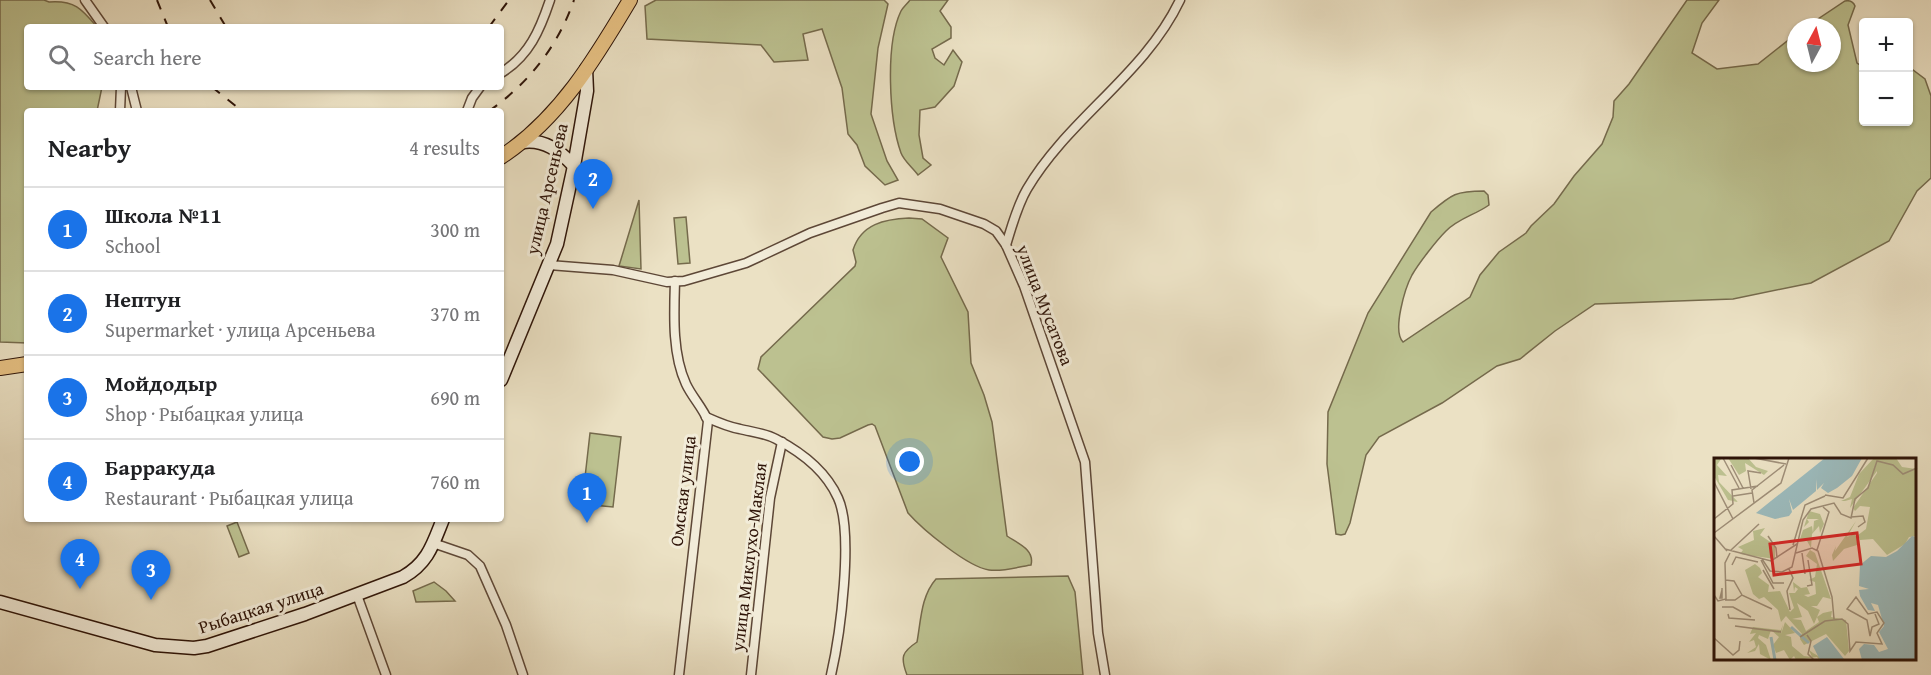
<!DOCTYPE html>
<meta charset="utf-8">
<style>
body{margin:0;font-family:"Gentium Book Plus",serif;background:#f6f6f6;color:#202124}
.controls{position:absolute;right:18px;top:18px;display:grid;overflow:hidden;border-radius:6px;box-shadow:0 2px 4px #0004}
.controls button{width:54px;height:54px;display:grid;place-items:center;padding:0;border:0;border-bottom:2px solid #e0e0e0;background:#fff;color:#202124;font:30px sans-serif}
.compass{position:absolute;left:1787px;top:18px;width:54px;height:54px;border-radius:50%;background:#fff;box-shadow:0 2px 4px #0004;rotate:7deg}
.you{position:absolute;left:910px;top:462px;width:21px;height:21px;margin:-15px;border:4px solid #fff;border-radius:50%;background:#1a73e8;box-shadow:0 0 0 9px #1a73e833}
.badge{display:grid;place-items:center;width:39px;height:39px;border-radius:50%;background:#1a73e8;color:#fff;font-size:20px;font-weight:700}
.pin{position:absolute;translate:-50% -50px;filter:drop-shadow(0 2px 3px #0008)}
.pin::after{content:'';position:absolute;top:32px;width:21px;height:18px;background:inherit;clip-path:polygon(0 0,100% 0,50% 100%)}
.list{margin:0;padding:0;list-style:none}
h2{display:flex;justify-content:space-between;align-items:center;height:78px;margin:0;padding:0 24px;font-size:26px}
h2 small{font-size:20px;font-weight:400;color:#757577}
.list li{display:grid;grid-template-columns:39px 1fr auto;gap:18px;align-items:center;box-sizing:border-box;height:84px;padding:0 24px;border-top:2px solid #e0e0e0}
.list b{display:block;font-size:22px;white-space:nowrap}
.list p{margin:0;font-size:20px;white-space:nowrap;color:#757577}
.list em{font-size:20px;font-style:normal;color:#757577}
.icon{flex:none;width:33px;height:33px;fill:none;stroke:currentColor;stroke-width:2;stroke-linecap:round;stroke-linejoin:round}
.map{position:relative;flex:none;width:1931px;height:675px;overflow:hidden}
.search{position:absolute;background:#fff;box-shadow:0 2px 4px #0004;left:24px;top:24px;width:480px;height:66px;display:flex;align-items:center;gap:15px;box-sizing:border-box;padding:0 21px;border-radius:6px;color:#757577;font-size:22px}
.panel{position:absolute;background:#fff;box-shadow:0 2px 4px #0004;left:24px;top:108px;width:480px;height:414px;border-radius:6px}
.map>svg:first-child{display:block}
.green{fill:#bcc190;stroke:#756a4c;stroke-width:1.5}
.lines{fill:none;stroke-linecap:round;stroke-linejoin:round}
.minor-casing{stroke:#5d4737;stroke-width:11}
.secondary-casing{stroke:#2e1408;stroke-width:15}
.primary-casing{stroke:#2e1408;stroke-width:16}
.minor{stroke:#f2ecd9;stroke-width:8}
.secondary{stroke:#f2ecd9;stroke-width:12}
.primary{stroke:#e6c082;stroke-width:14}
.rail{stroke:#2e1408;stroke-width:2;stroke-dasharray:10 10;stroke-linecap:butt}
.labels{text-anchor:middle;stroke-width:6;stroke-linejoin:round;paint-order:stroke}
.street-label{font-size:18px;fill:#2e1408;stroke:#f2ecd9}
.inset-river{fill:none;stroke:#9cbbbd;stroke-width:3}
.inset-road{fill:none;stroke:#9f8f79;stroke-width:1.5}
.view{fill:#d62828;fill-opacity:0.15;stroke:#d62828;stroke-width:3}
.inset-edge{fill:none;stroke:#2e1408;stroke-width:3}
</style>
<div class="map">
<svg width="1931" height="675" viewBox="0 0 1931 675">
<rect width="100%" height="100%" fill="#ebe1c4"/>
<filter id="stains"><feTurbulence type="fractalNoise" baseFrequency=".00333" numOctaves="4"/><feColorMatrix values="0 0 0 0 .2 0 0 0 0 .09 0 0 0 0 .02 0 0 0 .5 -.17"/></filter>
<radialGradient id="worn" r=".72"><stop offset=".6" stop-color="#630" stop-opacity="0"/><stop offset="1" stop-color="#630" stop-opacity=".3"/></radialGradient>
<g class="green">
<path d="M0,0h44l5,2c26,-2 33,7 48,25h-70v60h75l-5,24h-70v232l-27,-1z"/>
<path d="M656,0h228l4,4 -10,44 -7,66 16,47 11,19 -13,5 -20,-19 -8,-21 -9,-11 -6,-46 -20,-59 -19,5 5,26 -34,2 -13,-17 -114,-6 -2,-33z"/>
<path d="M910,0h38l-8,11 11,16v11l-19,11 3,9 9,7 9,-15 9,12 -8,24 -19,21 -15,3 -1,25 4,23 8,7 -13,10c-5,-7 -14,-14 -17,-22 -12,-34 -16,-109 0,-142 2,-4 6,-7 9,-11z"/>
<path d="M1687,0h32l-17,23 -10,30 25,16 41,-5 38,-30v29h36v-36h-26l39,-26c5,-1 8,0 10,5l-7,19 9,38 6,4 1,55h44l1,-55 16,12 6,17v82l-14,13 -28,50 -78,42 -78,16 -138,5 -40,27 -35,28 -23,7 -55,37 -63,34 -13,18 -16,68 -5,11 -4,1 -5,-1 -9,-70 1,-52 40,-99 63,-101c21,-18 25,-21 53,-21l4,4 1,10c-14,10 -30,13 -43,26 -10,10 -27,32 -34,44 -7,13 -20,56 -9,67l67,-45 10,-22 19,-23 27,-19 5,-7 23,-22 20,-28 28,-32 11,-27 1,-16 15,-17z"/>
<path d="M639,200l2,69 -22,-3z"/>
<path d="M686,217l4,46 -12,1 -4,-46z"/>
<path d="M909,218l13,1 26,19 -7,19 27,55 3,51 13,32 8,27 15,114c10,7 28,13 24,29 -14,2 -28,7 -42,5 -21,-3 -66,-40 -81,-57l-33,-87 -3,-2 -4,1 -28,13 -8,1 -9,-2 -65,-68 3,-12 94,-91 1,-4 -3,-12c8,-26 32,-31 56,-32z"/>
<path d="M590,433l31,4 -8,70 -31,-3z"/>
<path d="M237,522l12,31 -10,4 -12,-31z"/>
<path d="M1068,576l7,16 8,83h-176c-7,-18 -5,-23 10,-33 4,-22 4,-46 19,-63z"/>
<path d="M434,582l12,9 9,10 -39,1 -3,-11z"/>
</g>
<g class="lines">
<g class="minor-casing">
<g id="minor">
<path d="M85,0l19,27"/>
<path d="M501,73c28,-17 39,-43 49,-73"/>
<path d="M131,87l6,24"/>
<path d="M120,111l1,-24"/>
<path d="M467,111l5,-13 8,-11"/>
<path d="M1006,245c6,-19 11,-39 21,-56 41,-70 118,-115 153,-189"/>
<path d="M549,265l64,5 54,12 17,-1 62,-18 64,-30 72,-25 17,-5 41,6 44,15 12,7 10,14 18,41 61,176 13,171 7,42"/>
<path d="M675,281c-1,33 -3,73 11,103 6,13 17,24 22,37l-29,254"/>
<path d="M706,417c11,5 22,10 34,12 12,3 25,4 36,10 25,13 50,32 62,59 16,35 2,138 -7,177"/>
<path d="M433,543l35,12 12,11 26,59 17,50"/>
<path d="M357,595l29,80"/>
<path d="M751,675l19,-177 12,-56"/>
</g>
</g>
<g class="secondary-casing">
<g id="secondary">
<path d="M523,142c21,-3 37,9 51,24"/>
<path d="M501,380l56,-136 17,-78 13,-75 -1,-22"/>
<path d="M0,602l155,43 39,3 13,-2 98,-32 98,-37c25,-14 30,-33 40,-58"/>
</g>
</g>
<g class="primary-casing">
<g id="primary">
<path d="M501,157c58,-38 94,-98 129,-157"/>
<path d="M0,368l27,-4"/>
</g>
</g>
<use href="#minor" class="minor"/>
<use href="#secondary" class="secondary"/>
<use href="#primary" class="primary"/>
<g class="rail">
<path d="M157,0l11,27"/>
<path d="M210,0l16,27"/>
<path d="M489,27l20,-27"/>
<path d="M212,87l30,24"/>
<path d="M489,111c40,-28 69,-65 85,-111"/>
</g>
</g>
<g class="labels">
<g class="street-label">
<text transform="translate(547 189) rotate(-77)" y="6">улица Арсеньева</text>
<text transform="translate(1045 305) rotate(69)" y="6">улица Мусатова</text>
<text transform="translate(683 491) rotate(-83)" y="6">Омская улица</text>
<text transform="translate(749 557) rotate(-83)" y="6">улица Миклухо-Маклая</text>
<text transform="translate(261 608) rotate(-18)" y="6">Рыбацкая улица</text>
</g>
</g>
<g transform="translate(1714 458)">
<rect width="202" height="202" fill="#ebe1c4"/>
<path d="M0,0l7,1 -4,6 10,11 -9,-1 1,7 19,20 -10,-2 -14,-24zM14,0h20l8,9 12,4 -4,4 -19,-12 1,8 -7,4zM160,0h22l6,9 14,2v67l-7,1 -4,7 -18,11 -14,-16 -13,1 -2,-5 8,-6 4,-22 -10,-1 -5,5 -2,-3 24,-35v-2l-27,37 2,-9 -7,2h-4l9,-4 9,-23zM95,53l11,3 4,10 -4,9 -1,-7 -7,8 -1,14 -4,-7 -8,1 4,-12 9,-4 1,7 1,-12 5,-2h-12l2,3 -5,5zM142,63l-9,16 7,-3 5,6 -2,5 -13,4 -11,12 -1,-6 4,-9 -1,5zM51,70l-5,7 15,10v14l-35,-5 3,-4 -5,-3 16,-7 -1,-9zM96,92l5,3 16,46 -8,-2 -6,9h-6l9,4 -6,14 -6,-13 -11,-8 5,14 -10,2 9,1 5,11 13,-9 -2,-5 6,-4 9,-2 -1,6 15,3 3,31 -4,5 -19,-22 -22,11 -4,-6 2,-5 -16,-18 -5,6 -3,-12 -14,-13 -5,2 -6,-5 -8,-24 10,-6 5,4 2,5 -4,4 11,8 -1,7 12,-1 10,21 4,-4 -5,-15h6l3,-4 -3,-2 -1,5 -1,-10 8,6 6,-1 3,7 -6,1 4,2 8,-3 -1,-12 -6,-2 6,-3 2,-13 -11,-8zM71,164l10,11 -10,2 6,2 1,9 12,10 8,1 -3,-7 4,3 7,4 -1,3 -2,-3 -21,3 -2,-4 -4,4 -6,-10 -8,3 -3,-8 6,-8 -8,-7 -3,9 -9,-4 -1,3 8,7 5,15 -11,-6 -1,-10 -4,7 -8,2 9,-6 -2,-7 -5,2 7,-9 -6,1 3,-7 28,3 2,-6 -2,10z" fill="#bcc190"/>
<path d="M111,0h37l-10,18 -15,12 -9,5 -7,-5 3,-5 -7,7 -1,-11v12l-23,19 -4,-11 3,13 -3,4 -14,3 -19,-6zM198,78l4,1 1,119 -4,4h-51l-3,-11 5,-5 10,1 5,7 9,-3 -9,-17 5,-6 -6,-21 -7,-2 4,8 -7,-1 -8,-14 -1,-6 10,-1 -10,-3 1,-21 11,-9 15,1 11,-6zM113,179l17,22 8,1h-32l-7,-14z" fill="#9cbbbd"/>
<path class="inset-river" d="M77,169l18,16M57,179l4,23"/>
<path class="inset-road" d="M9,0l16,30M40,0l32,6M17,7l12,23M0,24l19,37M37,31l-3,-18 13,2M111,37l18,3 25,-40M19,38l19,-3M40,45l-2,-13 32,-25M137,59l12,-1 2,6 -7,5M0,61l19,-15 -1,-14 26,-4M0,75l67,-50 8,-25M0,78l13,15M54,78l8,12 1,10M79,87l12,-40 20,-9M11,91l46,12 26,-17M17,92l28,-26M103,92l12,-38 -6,-5M82,95l16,-5 6,3 14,46 2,22M88,95l3,21M48,101l8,12 12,1 10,-5 11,-47 8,-11 23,-6 7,11 10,4 4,-19 13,-11 9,-27 16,4 10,9 14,-6M47,102l12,23h11M18,107l4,-8 22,5M75,111l4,9 -6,13 3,19M49,112l11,19M11,122l9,1 8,14M93,128l5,-1 -4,-25M8,130v10h-2l2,-8M0,137l4,6 8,-2 -1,-36 5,-10M11,142h10l7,-5 30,14M8,149h11l18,10M14,156l1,4 26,2M21,168l46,6M93,177l4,6 -3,13 6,6M86,179l25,-16 17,-2 6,5 2,27 6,-9 26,2 -5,-11 7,-10 -7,-11 -9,2 -12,-17 -9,12 20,11 3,16 2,-9 7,-3 -4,-10M0,180l19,17 6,-5 1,-9"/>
<path class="view" d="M143,75l4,31 -87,11 -4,-31z"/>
<rect width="202" height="202" class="inset-edge"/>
</g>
<rect width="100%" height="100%" filter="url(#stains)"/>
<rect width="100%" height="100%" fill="url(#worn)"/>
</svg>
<div class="controls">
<button>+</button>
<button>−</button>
</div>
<svg class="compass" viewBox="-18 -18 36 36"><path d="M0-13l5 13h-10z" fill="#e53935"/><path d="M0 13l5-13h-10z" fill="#757577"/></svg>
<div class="you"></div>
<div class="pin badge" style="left:587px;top:523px">1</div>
<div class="pin badge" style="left:593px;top:209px">2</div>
<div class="pin badge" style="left:151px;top:600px">3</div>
<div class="pin badge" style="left:80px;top:589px">4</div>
<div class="search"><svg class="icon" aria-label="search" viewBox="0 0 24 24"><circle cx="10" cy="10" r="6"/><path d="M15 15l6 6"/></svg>Search here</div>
<section class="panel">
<h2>Nearby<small>4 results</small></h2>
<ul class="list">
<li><span class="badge">1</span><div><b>Школа №11</b><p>School</p></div><em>300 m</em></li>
<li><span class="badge">2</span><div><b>Нептун</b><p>Supermarket · улица Арсеньева</p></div><em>370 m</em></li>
<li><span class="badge">3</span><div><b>Мойдодыр</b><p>Shop · Рыбацкая улица</p></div><em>690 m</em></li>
<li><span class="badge">4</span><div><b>Барракуда</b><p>Restaurant · Рыбацкая улица</p></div><em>760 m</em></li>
</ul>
</section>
</div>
